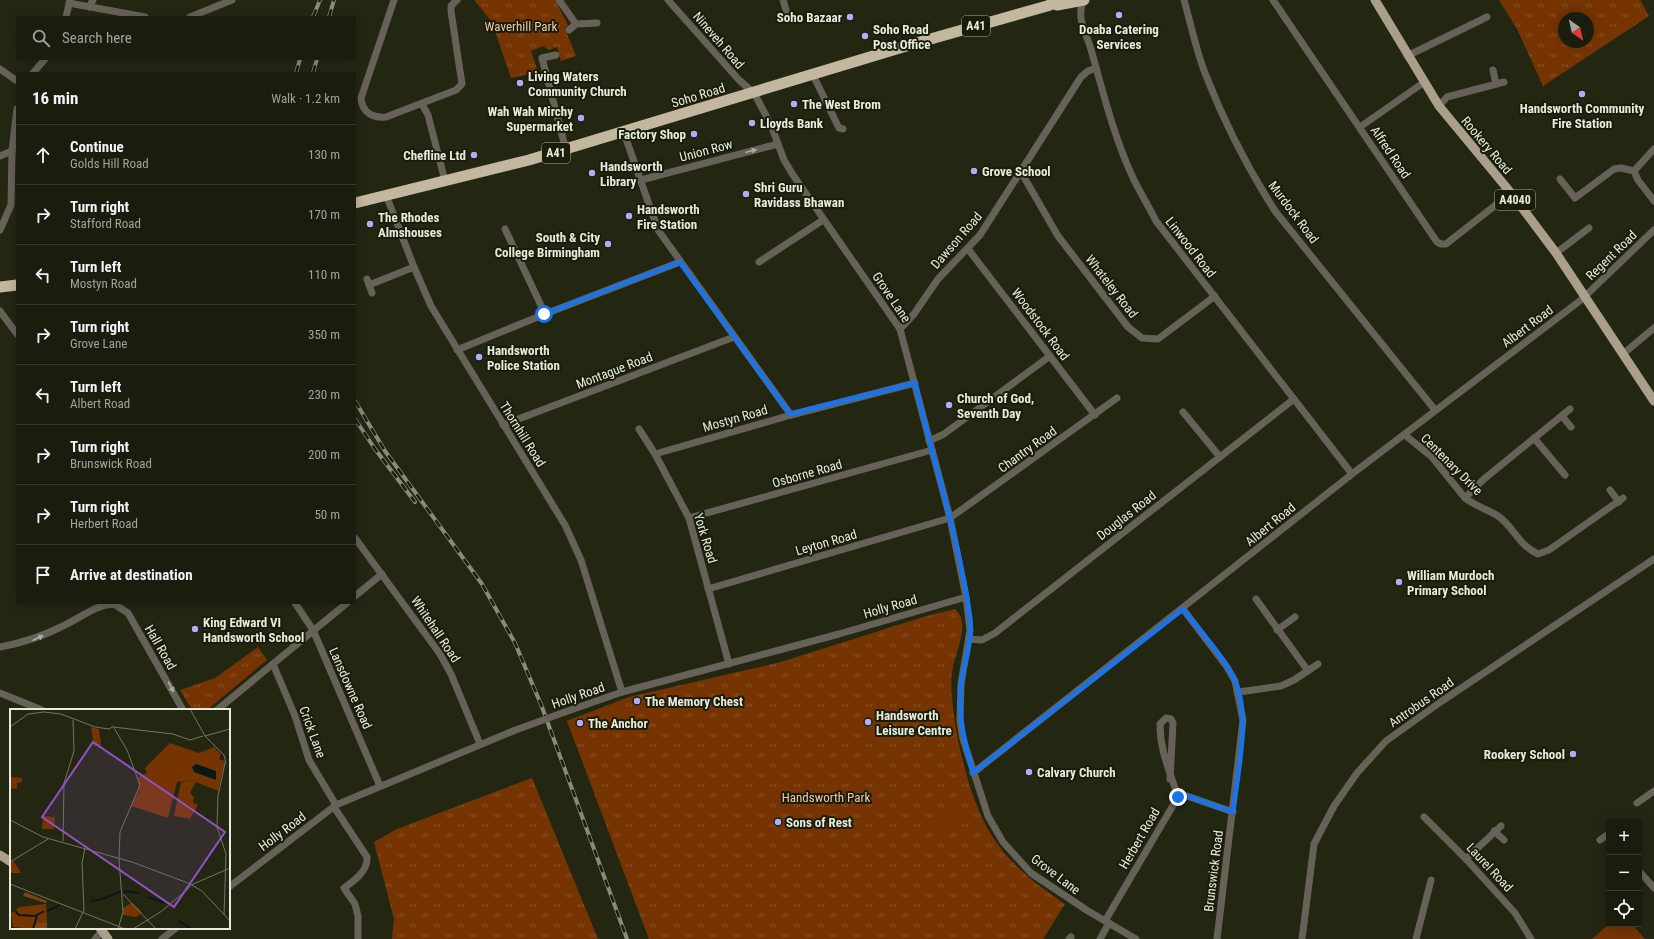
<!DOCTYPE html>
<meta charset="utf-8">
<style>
body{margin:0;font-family:"Roboto Condensed",sans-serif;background:#232617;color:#f1f3f6}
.controls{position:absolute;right:12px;bottom:12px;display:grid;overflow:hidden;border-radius:0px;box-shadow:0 2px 10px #0003}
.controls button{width:36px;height:36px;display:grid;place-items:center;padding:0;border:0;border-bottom:1px solid #383b2e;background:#1a1d0e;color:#f1f3f6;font:20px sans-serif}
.compass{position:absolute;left:1558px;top:12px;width:36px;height:36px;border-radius:50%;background:#1a1d0e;box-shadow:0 2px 10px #0003;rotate:146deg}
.stop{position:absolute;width:12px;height:12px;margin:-9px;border:3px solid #1a73e8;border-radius:50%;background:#fff}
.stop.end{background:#1a73e8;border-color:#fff;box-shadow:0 1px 4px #0008}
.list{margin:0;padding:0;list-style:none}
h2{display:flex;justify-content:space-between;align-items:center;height:52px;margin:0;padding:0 16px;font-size:17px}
h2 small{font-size:13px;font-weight:400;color:#9fa29e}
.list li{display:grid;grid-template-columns:26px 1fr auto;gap:12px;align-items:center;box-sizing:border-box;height:60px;padding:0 16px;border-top:1px solid #383b2e}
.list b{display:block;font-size:15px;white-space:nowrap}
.list p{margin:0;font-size:13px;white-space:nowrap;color:#9fa29e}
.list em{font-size:13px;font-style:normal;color:#9fa29e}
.icon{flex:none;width:22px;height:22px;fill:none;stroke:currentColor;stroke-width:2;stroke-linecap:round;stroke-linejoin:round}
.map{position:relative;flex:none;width:1654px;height:939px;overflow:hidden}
.search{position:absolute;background:#1a1d0e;box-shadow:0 2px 10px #0003;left:16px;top:16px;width:340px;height:44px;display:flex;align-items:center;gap:10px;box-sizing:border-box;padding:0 14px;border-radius:0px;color:#9fa29e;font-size:15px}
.panel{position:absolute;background:#1a1d0e;box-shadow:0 2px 10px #0003;left:16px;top:72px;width:340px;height:532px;border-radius:0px}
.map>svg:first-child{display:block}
.grass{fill:url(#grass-tufts);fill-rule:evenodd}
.garden{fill:#763403}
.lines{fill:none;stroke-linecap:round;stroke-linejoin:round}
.minor{stroke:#676258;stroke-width:7}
.major{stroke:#aa9f8b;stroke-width:9}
.highway{stroke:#c4b79f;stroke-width:11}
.rail-casing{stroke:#878b79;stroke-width:4}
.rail{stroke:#1a1d09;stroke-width:2.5;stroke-dasharray:8;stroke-linecap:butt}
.minor-bridge{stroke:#676258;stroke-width:7}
.oneway{fill:#adada1}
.route{stroke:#1a73e8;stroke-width:5}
.poi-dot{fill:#b2adf9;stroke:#1a1d09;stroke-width:1.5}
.labels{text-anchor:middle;stroke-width:4;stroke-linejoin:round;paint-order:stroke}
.shield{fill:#1a1d09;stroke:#aaad9d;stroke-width:1}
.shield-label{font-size:12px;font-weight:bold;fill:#e7ebdd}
.poi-label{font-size:13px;font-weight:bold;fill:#e7ebdd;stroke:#1a1d09;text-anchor:start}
.park-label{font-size:13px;fill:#f2c4ab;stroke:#1a1d09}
.street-label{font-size:13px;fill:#e7ebdd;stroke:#1a1d09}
.inset-river{fill:none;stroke:#081a18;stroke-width:2}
.inset-road{fill:none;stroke:#717563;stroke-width:1}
.view{fill:#9152c5;fill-opacity:0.15;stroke:#9152c5;stroke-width:2}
.inset-edge{fill:none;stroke:#e7ebdd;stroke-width:2}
</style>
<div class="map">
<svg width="1654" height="939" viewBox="0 0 1654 939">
<defs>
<pattern id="grass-tufts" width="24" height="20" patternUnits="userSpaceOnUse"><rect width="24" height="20" fill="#763403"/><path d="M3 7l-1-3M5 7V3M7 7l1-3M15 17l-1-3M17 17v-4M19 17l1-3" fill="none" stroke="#8a5227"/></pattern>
</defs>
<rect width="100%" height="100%" fill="#232712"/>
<g class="grass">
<path d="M474,0h81l13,25 -3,4 11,27 -15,5 -4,-14 -8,3 -6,-4 -12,5 7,21 -27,6 -19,-56z"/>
<path d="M1499,0h141l9,16 -106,70 -26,-57zM1564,18h24v24h-24z"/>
<path d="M955,609c16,14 1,41 -2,58 -2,9 -2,21 -1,30 3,40 18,105 40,139 18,29 45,49 73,68l-22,35h-394l-82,-218 62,-24 152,-35 142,-45z"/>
<path d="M258,647l9,13 -60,50h-15l-12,-20 35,-12z"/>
<path d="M532,778l66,161h-206l2,-20 -20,-77 23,-13z"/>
</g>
<g class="garden">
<path d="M618,702l5,15 -50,19 -6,-15z"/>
<path d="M944,807l15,7 -14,27 -14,-7z"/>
<path d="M1609,924h23l13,15h-53z"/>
</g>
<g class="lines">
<g class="minor">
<path d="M394,0l-33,98c1,15 12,20 25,19l70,-27 6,-6 -11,-73v-5l6,-6"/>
<path d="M559,0l17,24"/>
<path d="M668,0l71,80 15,13 17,32 13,35 9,15 107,154 50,189 16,79 4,33 -9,54 -1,37 3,18 25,77 15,26 28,31 57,38 48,28"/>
<path d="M783,0l5,16"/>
<path d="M1083,0c-7,21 4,33 9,53 12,43 23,87 42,127 7,14 15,27 22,41l196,253"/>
<path d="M1184,0c7,24 12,50 21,73 19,49 42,94 70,138l160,199"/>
<path d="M1273,0l164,242 4,2h5l65,-51"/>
<path d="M69,3l76,14"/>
<path d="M89,7l4,-7"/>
<path d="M66,17l4,-17"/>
<path d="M190,17l42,-17"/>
<path d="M569,30l7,-6 21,-1"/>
<path d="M556,55l-14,3 24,92"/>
<path d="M1407,56l80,-39"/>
<path d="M0,69l17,12"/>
<path d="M1493,70l3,14"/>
<path d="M33,73l12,-14"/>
<path d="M813,75l26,53 4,1"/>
<path d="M422,104l6,11 17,66"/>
<path d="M1439,106l8,-9 57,-15"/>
<path d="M1360,127l63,-44"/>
<path d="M624,133l34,97 133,185"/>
<path d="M1654,149l-20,22 4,9 16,21"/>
<path d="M0,156l12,-5"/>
<path d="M1021,172l37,64 70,91 14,11 16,1 57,-43"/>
<path d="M1560,179l15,19 39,-29 7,-1 13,3"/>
<path d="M641,180l137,-36"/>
<path d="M386,195l28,72 17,39 134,219 16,35 41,132"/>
<path d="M505,229l40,85"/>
<path d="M0,230l11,-25 1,-54 5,-42"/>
<path d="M968,249l127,166"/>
<path d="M1556,253l33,-25"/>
<path d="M759,262l64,-42"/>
<path d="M367,279l5,14"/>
<path d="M369,285l45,-18"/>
<path d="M0,311l17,23"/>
<path d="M900,329l14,-15 24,-35 42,-44 101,-158 7,-6 8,-3"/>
<path d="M457,350l88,-36 135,-52"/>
<path d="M1623,354l31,-26"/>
<path d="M1183,412l37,45"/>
<path d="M1562,416l9,11"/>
<path d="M503,425l231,-88"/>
<path d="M639,429l16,25 34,64 40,146"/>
<path d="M1405,435l27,22 33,41c10,8 22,11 33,18 16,11 20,29 40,38l11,-4 74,-52"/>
<path d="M1534,438l31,37"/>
<path d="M929,441l15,-7 106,-78"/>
<path d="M655,454l136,-39 124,-32"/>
<path d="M1610,490l9,12"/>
<path d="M1465,498l19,-19 86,-70"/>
<path d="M689,518l243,-68"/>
<path d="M355,538l85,116 11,20 29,70"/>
<path d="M708,589l242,-71 167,-120"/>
<path d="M355,596l27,-22"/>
<path d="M1256,599l52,72"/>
<path d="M295,603l18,27 67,156"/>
<path d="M1183,609l44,58 8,14 8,39 -26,219"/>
<path d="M1277,630l18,-13"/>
<path d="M969,639l13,1 13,-7 299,-234"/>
<path d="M0,647c22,-4 41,-10 61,-20 18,-8 33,-22 53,-23l14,9 55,97"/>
<path d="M273,664l22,52 14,44 27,45"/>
<path d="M1239,692l42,-6 13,-6 24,-16"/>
<path d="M0,693l42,17"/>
<path d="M217,710l130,-107"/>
<path d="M565,712l57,-20 217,-58 127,-37"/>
<path d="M973,773l379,-299 229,-174 73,-70"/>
<path d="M1170,779l3,-56 -2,-4 -5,-1 -6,6c0,28 10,47 18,73"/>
<path d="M1178,797l9,-1 46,16"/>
<path d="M1637,803l17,-12"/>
<path d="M334,807l33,50c1,14 -13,24 -23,31l11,16 3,12v23"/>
<path d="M1424,817l42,42 49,54 16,26"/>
<path d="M1494,831l10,9"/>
<path d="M1600,840l7,-5 2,2"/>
<path d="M1466,859l35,-33"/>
<path d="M1639,871l15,17"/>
<path d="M229,887l107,-82 177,-74"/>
<path d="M1105,921l73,-124"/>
<path d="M95,939l7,-8"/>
<path d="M162,939l14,-11"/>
<path d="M1069,939l2,-2"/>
<path d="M1100,939l9,-16"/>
<path d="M1302,939l12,-95 20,-38 23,-33 29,-32 56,-40 212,-142"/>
<path d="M1416,939l15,-59"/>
</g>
<g class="major">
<path d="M1375,0l64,106 72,87 45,60 98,148"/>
<path d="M0,855l11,7"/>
<path d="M100,928l8,11"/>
</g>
<g class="highway">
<path d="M1057,5l27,-5"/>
<path d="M355,203l174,-43 384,-116 134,-38 16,-6"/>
<path d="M0,287l17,-2"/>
</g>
<g class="rail-casing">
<g id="rail">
<path d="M313,17l7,-17"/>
<path d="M329,17l5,-17"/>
<path d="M296,73l4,-14"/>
<path d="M313,73l4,-14"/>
<path d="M355,401l30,50 97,133 33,59 27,64 85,232"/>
<path d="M355,419l20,30 40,53"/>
</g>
</g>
<use href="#rail" class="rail"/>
<path class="minor-bridge" d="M513,731l52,-19"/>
</g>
<defs><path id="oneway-solid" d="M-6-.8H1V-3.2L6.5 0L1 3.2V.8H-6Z"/></defs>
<g class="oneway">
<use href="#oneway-solid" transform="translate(751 151) rotate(-15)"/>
<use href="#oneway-solid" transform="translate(38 638) rotate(-24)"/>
<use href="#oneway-solid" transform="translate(171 687) rotate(62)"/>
</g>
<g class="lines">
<path class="route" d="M544,314l136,-52 110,152 125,-31c18,78 44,155 55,235 3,22 -6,45 -9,66 -3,36 3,56 12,89l210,-164c17,23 40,46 52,72 16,35 2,94 -2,131l-46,-16 -9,1"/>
</g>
<g class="poi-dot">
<circle cx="1119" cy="15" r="4"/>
<circle cx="850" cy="17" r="4"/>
<circle cx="865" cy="36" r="4"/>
<circle cx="520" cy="83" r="4"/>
<circle cx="1582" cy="94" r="4"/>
<circle cx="794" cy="104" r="4"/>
<circle cx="581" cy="118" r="4"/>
<circle cx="752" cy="123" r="4"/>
<circle cx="694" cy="134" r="4"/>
<circle cx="474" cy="155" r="4"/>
<circle cx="974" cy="171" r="4"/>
<circle cx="592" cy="173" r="4"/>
<circle cx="746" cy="194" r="4"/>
<circle cx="629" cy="216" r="4"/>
<circle cx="370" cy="224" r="4"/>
<circle cx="608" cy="244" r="4"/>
<circle cx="479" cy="357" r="4"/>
<circle cx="949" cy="405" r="4"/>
<circle cx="1399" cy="582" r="4"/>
<circle cx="195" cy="629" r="4"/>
<circle cx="637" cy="701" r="4"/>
<circle cx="868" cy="722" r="4"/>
<circle cx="580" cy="723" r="4"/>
<circle cx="1573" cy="754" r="4"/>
<circle cx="1029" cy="772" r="4"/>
<circle cx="778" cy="822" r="4"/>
</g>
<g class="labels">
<g class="shield">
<rect x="962" y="16" width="28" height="20" rx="3"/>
<rect x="542" y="143" width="28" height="20" rx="3"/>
<rect x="1495" y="190" width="40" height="20" rx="3"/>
</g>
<g class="shield-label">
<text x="976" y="30">A41</text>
<text x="556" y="157">A41</text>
<text x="1515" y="204">A4040</text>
</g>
<g class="poi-label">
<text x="842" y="22" text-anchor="end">Soho Bazaar</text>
<text x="873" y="34">Soho Road<tspan x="873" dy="15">Post Office</tspan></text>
<text x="1119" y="34" text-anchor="middle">Doaba Catering<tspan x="1119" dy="15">Services</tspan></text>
<text x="528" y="81">Living Waters<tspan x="528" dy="15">Community Church</tspan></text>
<text x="802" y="109">The West Brom</text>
<text x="1582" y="113" text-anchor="middle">Handsworth Community<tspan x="1582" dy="15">Fire Station</tspan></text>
<text x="573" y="116" text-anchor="end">Wah Wah Mirchy<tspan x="573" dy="15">Supermarket</tspan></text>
<text x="760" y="128">Lloyds Bank</text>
<text x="686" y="139" text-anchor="end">Factory Shop</text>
<text x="466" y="160" text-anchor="end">Chefline Ltd</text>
<text x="600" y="171">Handsworth<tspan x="600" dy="15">Library</tspan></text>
<text x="982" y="176">Grove School</text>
<text x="754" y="192">Shri Guru<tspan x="754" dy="15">Ravidass Bhawan</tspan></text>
<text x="637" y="214">Handsworth<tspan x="637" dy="15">Fire Station</tspan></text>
<text x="378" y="222">The Rhodes<tspan x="378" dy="15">Almshouses</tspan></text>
<text x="600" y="242" text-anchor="end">South &amp; City<tspan x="600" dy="15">College Birmingham</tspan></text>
<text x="487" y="355">Handsworth<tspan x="487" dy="15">Police Station</tspan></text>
<text x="957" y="403">Church of God,<tspan x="957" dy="15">Seventh Day</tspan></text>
<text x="1407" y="580">William Murdoch<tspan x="1407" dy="15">Primary School</tspan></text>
<text x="203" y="627">King Edward VI<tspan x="203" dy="15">Handsworth School</tspan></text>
<text x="645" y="706">The Memory Chest</text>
<text x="876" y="720">Handsworth<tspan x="876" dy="15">Leisure Centre</tspan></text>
<text x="588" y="728">The Anchor</text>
<text x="1565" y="759" text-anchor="end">Rookery School</text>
<text x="1037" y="777">Calvary Church</text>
<text x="786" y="827">Sons of Rest</text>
</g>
<g class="park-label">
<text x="521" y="31">Waverhill Park</text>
<text x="826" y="802">Handsworth Park</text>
</g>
<g class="street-label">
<text transform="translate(719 40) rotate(49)" y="5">Nineveh Road</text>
<text transform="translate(698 95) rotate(-17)" y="5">Soho Road</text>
<text transform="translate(1487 145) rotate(50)" y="5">Rookery Road</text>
<text transform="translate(706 150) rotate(-15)" y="5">Union Row</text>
<text transform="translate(1391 152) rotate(56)" y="5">Alfred Road</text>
<text transform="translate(1294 212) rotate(53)" y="5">Murdock Road</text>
<text transform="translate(956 240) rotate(-49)" y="5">Dawson Road</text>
<text transform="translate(1191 247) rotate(52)" y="5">Linwood Road</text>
<text transform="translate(1611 255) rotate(-44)" y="5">Regent Road</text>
<text transform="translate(1112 286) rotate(52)" y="5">Whateley Road</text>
<text transform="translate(892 297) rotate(56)" y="5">Grove Lane</text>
<text transform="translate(1041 324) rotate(53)" y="5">Woodstock Road</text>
<text transform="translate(1527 326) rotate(-37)" y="5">Albert Road</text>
<text transform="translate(614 370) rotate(-21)" y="5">Montague Road</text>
<text transform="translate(735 418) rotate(-16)" y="5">Mostyn Road</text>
<text transform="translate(523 434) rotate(58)" y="5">Thornhill Road</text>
<text transform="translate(1027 449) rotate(-36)" y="5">Chantry Road</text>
<text transform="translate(1452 464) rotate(45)" y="5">Centenary Drive</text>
<text transform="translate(807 473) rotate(-16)" y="5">Osborne Road</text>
<text transform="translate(1126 515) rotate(-38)" y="5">Douglas Road</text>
<text transform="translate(1270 524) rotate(-39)" y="5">Albert Road</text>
<text transform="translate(706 538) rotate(73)" y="5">York Road</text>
<text transform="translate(826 542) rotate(-16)" y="5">Leyton Road</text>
<text transform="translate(890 606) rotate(-16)" y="5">Holly Road</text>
<text transform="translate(436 629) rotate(56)" y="5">Whitehall Road</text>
<text transform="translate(161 647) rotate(60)" y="5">Hall Road</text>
<text transform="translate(351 688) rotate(66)" y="5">Lansdowne Road</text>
<text transform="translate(578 695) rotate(-19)" y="5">Holly Road</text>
<text transform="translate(1421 702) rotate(-35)" y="5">Antrobus Road</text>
<text transform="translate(313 732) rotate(70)" y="5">Crick Lane</text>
<text transform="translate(282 831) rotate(-37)" y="5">Holly Road</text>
<text transform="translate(1139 838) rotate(-60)" y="5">Herbert Road</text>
<text transform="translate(1490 867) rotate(47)" y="5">Laurel Road</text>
<text transform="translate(1213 871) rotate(-83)" y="5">Brunswick Road</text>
<text transform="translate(1056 874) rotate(37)" y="5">Grove Lane</text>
</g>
</g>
<g transform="translate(10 709)">
<rect width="220" height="220" fill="#232712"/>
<path d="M160,34l29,10 15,-6 3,3 -11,4 17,16 -5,21 -27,-11 -14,2 -9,36 -37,-12 8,-15 -1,-14 9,-4 -2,-5zM168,87l20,9 -8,14 -16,-3zM33,107l12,1 -1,12h-12zM3,151l8,13h-11v-11zM121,194l7,5 4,5 -6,4 -13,-2v-7zM36,195l1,18 -14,2 -1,5 -19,-2 -2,-14 9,-6z" fill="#763403"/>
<path d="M15,183l22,9 -1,2 -23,-7zM37,213v7h-15l1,-5z" fill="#7e4018"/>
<path d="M207,41l4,4 -2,5 6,2 -2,9 -20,-7 3,-9z" fill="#763403"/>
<path d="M81,18l8,2 2,16 -7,1zM0,68l12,1v4l-5,1v6l-7,-1zM181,71l5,2 -6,11 4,4 -1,6 -15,-7 3,-14z" fill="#763403"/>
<path d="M186,55l20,7v9l-22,-8 -2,-5z" fill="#081a18"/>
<path class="inset-river" d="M114,182l15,2M138,188l16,6M81,192l11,-2 20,-8M5,202l4,4 16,1 9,-5M37,202l13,-6M169,212l13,8M23,220l4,-13"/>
<path class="inset-road" d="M180,0l15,27M0,18l18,-13 16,-2 17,2 34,13 14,2 5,-3M103,18l60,7 17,6 13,-4M104,19l13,22 13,35 -20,47 -1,27 4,53 -5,17M195,27l19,19 2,9M195,27l25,-7M0,111l33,17 89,25 56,21 14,8 28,30M53,132l1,-58 10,-32 -1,-31M0,153l38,-23M0,175l115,45M181,176l39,-17M113,185l33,35M214,206l2,-61 -9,-27 1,-31 7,-33M65,220l9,-19 -2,-47 3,-15M123,220l29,-18 29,-25"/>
<path class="view" d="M83,33l132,90 -51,75 -132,-90z"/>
<rect width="220" height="220" class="inset-edge"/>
</g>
</svg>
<div class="controls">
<button>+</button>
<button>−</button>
<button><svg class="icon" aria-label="locate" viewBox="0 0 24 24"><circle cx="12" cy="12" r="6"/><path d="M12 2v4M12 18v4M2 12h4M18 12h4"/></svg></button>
</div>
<svg class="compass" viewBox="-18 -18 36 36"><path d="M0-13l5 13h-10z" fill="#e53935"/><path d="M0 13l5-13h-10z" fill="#9fa29e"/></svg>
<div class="stop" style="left:544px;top:314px"></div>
<div class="stop end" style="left:1178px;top:797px"></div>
<div class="search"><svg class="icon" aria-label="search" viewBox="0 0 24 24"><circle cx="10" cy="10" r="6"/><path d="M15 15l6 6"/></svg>Search here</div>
<section class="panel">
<h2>16 min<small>Walk · 1.2 km</small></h2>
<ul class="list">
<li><svg class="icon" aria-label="ahead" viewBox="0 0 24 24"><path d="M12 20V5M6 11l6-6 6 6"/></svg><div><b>Continue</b><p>Golds Hill Road</p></div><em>130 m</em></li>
<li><svg class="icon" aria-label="right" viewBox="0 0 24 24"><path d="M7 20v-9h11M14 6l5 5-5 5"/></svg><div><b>Turn right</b><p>Stafford Road</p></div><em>170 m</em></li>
<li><svg class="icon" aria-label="left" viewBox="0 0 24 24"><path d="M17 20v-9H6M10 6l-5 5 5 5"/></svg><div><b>Turn left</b><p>Mostyn Road</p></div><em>110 m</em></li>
<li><svg class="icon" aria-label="right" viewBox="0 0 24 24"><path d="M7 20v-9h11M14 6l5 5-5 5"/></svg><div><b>Turn right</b><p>Grove Lane</p></div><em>350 m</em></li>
<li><svg class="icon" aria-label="left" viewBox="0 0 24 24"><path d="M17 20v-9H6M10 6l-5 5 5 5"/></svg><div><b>Turn left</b><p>Albert Road</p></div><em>230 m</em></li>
<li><svg class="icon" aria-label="right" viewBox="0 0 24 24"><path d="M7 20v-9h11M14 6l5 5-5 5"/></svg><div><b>Turn right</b><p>Brunswick Road</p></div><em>200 m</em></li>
<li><svg class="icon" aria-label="right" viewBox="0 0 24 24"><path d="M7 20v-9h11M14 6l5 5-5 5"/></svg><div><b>Turn right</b><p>Herbert Road</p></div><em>50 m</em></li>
<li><svg class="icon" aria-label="arrive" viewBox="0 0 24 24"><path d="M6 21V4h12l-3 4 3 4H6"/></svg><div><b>Arrive at destination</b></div></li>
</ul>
</section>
</div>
